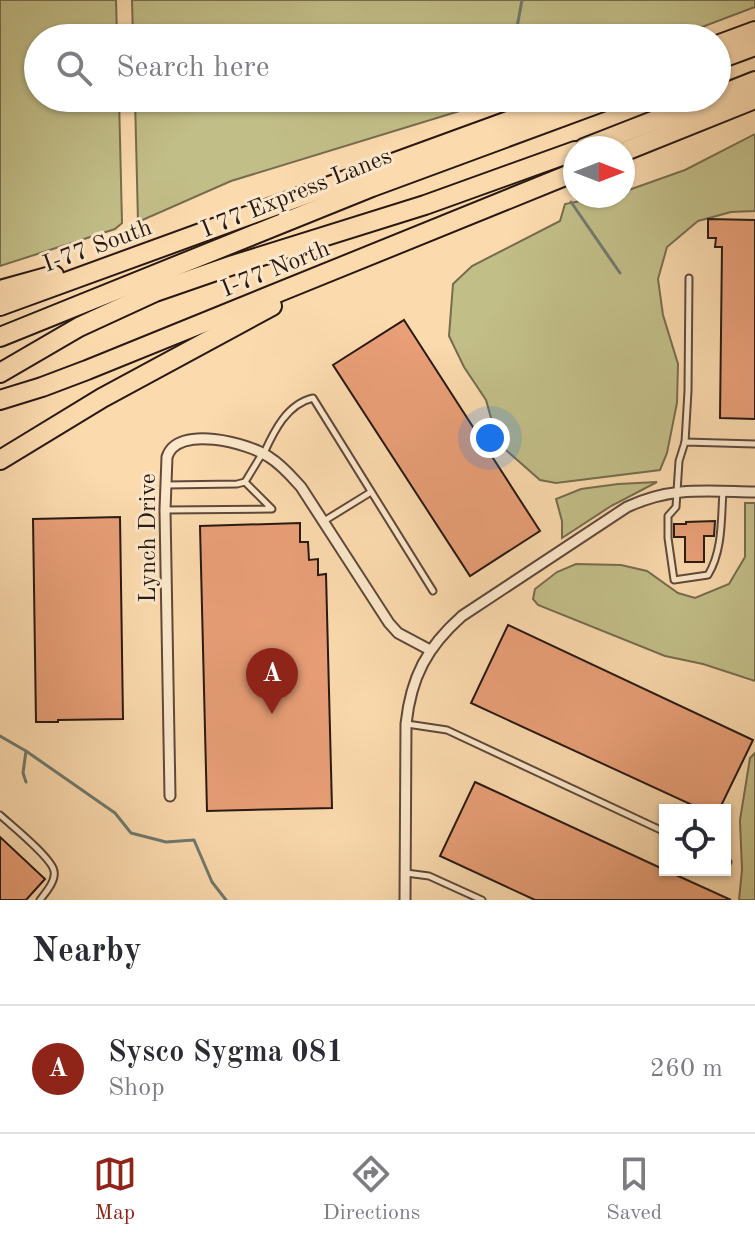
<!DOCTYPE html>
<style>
body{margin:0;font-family:"Old Standard TT",serif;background:#f2f2f3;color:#2b2b33}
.controls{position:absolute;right:24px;bottom:24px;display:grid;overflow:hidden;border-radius:0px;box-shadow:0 2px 6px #0004}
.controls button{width:72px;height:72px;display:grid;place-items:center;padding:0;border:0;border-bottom:2px solid #e1e1e2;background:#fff;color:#2b2b33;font:40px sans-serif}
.compass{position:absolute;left:563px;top:136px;width:72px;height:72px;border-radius:50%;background:#fff;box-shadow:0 2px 6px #0004;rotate:90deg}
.you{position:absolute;left:490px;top:438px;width:28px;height:28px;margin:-20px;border:6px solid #fff;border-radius:50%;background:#1a73e8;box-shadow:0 0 0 12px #1a73e833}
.badge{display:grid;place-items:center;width:52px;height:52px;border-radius:50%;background:#8f2418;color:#fff;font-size:26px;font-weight:700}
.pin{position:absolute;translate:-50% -66px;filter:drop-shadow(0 2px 4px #0008)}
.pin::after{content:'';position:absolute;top:42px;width:28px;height:24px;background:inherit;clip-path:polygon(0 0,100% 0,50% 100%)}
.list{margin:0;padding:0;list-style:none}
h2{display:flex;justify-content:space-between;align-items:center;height:104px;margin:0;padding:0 32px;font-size:34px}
h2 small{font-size:26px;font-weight:400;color:#7c7c81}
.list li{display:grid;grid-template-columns:52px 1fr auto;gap:24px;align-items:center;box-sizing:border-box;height:128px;padding:0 32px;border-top:2px solid #e1e1e2}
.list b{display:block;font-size:30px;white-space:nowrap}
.list p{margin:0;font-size:26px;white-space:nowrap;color:#7c7c81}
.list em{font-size:26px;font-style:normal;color:#7c7c81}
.icon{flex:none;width:44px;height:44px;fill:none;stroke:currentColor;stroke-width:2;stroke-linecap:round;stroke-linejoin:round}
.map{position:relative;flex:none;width:755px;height:900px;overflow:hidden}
.search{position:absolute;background:#fff;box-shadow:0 2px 6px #0004;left:24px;right:24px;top:24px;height:88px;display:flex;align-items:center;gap:20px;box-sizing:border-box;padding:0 28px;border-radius:44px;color:#7c7c81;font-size:30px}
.sheet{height:232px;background:#fff}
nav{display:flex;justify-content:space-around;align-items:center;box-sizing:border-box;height:112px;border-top:2px solid #e1e1e2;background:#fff;font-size:22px;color:#7c7c81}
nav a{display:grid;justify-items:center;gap:4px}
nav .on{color:#8f2418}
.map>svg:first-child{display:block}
.green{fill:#c2be88;stroke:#766c4e;stroke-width:2}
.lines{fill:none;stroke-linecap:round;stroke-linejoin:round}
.stream{stroke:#707a6f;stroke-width:3}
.building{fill:#e99f77;stroke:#291913;stroke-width:2}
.service-casing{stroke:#5e493a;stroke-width:9}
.minor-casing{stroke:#5e493a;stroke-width:13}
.motorway-casing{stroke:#291913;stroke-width:22}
.service{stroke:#fce7ca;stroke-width:5}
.minor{stroke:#fce7ca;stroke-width:9}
.motorway{stroke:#fbdaae;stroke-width:18}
.labels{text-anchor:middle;stroke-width:6;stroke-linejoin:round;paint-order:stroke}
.street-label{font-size:24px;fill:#291913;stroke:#fce7ca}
</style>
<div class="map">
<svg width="755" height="900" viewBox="0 0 755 900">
<rect width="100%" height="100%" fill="#fbdaae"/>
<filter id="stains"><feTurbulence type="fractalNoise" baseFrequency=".0025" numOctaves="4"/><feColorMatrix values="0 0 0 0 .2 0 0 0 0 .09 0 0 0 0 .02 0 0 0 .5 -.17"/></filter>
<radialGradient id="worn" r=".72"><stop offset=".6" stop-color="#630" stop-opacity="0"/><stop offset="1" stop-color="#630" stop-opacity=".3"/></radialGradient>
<g class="green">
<path d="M0,0h116l1,38h-79v60h81l3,125 -7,6 -115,37z"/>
<path d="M132,0h623v7l-82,31h-540z"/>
<path d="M135,98h367l-271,83 -93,41z"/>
<path d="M755,134v77l-24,1 -33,9 -31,26 -9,32 5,36 15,49 -1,39 -10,50 -7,17 -104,13 -16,-3 -42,-37 -12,-43 -22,-33 -15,-31 4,-52 19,-18 88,-45 5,-17 40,-8h18v-4l62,-22z"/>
<path d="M657,482l-46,24 -49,32v-17l-6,-22 25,-10 37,-5z"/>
<path d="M745,503h10v178l-52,-17 -38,-8 -127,-51 -5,-6 2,-10 22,-17 19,-8 45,1 26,6 31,22 17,5 34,-14 16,-27z"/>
<path d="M755,753v147h-16l3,-30 -2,-50 10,-62z"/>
</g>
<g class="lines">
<g class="stream">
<path d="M515,38l7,-38"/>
<path d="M512,98l1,1"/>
<path d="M571,202l49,71"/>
<path d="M0,736l26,15 89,62 16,20 35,9 28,-2 18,42 14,18"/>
<path d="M26,751l-3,22 3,9"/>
</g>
</g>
<g class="building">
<path d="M708,219l47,1v199l-35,-1 2,-171h-7l1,-9h-8z"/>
<path d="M404,320l136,211 -70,45 -137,-211z"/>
<path d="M120,517l3,202 -65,1v2h-22l-3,-203z"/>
<path d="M715,521l-1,15h-10v26h-19v-25h-11v-13h12v-2z"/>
<path d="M300,523v19h8l1,18 9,-1v16l8,-1 6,234 -125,3 -7,-285z"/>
<path d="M508,625l245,115 -34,70h-16l-232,-107z"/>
<path d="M475,782l190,88 66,30h-196l-95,-44z"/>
<path d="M0,837l45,42 -19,21h-26z"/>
</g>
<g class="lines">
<g class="service-casing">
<g id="service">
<path d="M685,442l3,-51 1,-113"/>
<path d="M264,453c10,-22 23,-49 49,-55l120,193"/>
<path d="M166,485l71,-1 8,-2 17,-28"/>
<path d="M723,491c-2,28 0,59 -15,84l-34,5 -6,-42v-22l8,-9 3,-46 6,-19 70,2"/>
<path d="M166,510l106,-1 -27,-27"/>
<path d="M324,521l47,-29"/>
<path d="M407,724l40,6 218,102"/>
<path d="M0,815c11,10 52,43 54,56 2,10 -8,21 -14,29"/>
<path d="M725,861l3,1"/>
<path d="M406,873l23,3 53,24"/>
</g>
</g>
<g class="minor-casing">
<g id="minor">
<path d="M170,796l-5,-286 2,-53c10,-33 82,-14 102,0 13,8 22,19 32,30l88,136 9,10 32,17"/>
<path d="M405,900l1,-176c5,-47 21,-77 56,-108l165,-109c45,-21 80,-16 128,-15"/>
</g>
</g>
<g class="motorway-casing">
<g id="motorway">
<path d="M717,45l38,-14"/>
<path d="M717,60l38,-14"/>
<path d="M717,96l38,-15"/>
<path d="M584,148l128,-50"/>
<path d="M623,152l132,-53"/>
<path d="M0,290l54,-15"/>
<path d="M0,306l571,-208"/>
<path d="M0,337l372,-150 241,-89"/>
<path d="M0,373l79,-46 76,-35 78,-27 192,-60 150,-54"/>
<path d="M0,400l42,-13 45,-17 488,-198"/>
<path d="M0,460l102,-62 170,-92"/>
</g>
</g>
<use href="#service" class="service"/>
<use href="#minor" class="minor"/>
<use href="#motorway" class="motorway"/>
</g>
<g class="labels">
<g class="street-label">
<text transform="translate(296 192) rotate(-22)" y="8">I 77 Express Lanes</text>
<text transform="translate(97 245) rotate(-20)" y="8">I-77 South</text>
<text transform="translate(275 268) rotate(-22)" y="8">I-77 North</text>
<text transform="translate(147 538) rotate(-90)" y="8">Lynch Drive</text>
</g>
</g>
<rect width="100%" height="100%" filter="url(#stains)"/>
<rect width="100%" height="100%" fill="url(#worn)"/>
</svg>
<div class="controls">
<button><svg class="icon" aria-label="locate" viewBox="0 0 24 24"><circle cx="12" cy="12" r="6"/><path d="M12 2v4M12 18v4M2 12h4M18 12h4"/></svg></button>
</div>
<svg class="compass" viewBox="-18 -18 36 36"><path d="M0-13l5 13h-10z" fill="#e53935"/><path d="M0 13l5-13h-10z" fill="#7c7c81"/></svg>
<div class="you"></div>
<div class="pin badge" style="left:272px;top:714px">A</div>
<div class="search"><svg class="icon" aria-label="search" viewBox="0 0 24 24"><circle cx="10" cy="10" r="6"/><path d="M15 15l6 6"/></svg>Search here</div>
</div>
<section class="sheet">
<h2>Nearby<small></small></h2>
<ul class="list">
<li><span class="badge">A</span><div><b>Sysco Sygma 081</b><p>Shop</p></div><em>260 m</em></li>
</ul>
</section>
<nav>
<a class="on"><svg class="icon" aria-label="map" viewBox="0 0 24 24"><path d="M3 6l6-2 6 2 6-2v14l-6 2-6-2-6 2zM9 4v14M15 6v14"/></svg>Map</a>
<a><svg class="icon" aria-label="directions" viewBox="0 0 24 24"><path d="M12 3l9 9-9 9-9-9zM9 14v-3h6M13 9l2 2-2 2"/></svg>Directions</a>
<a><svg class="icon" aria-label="saved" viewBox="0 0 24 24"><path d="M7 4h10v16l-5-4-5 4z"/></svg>Saved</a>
</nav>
